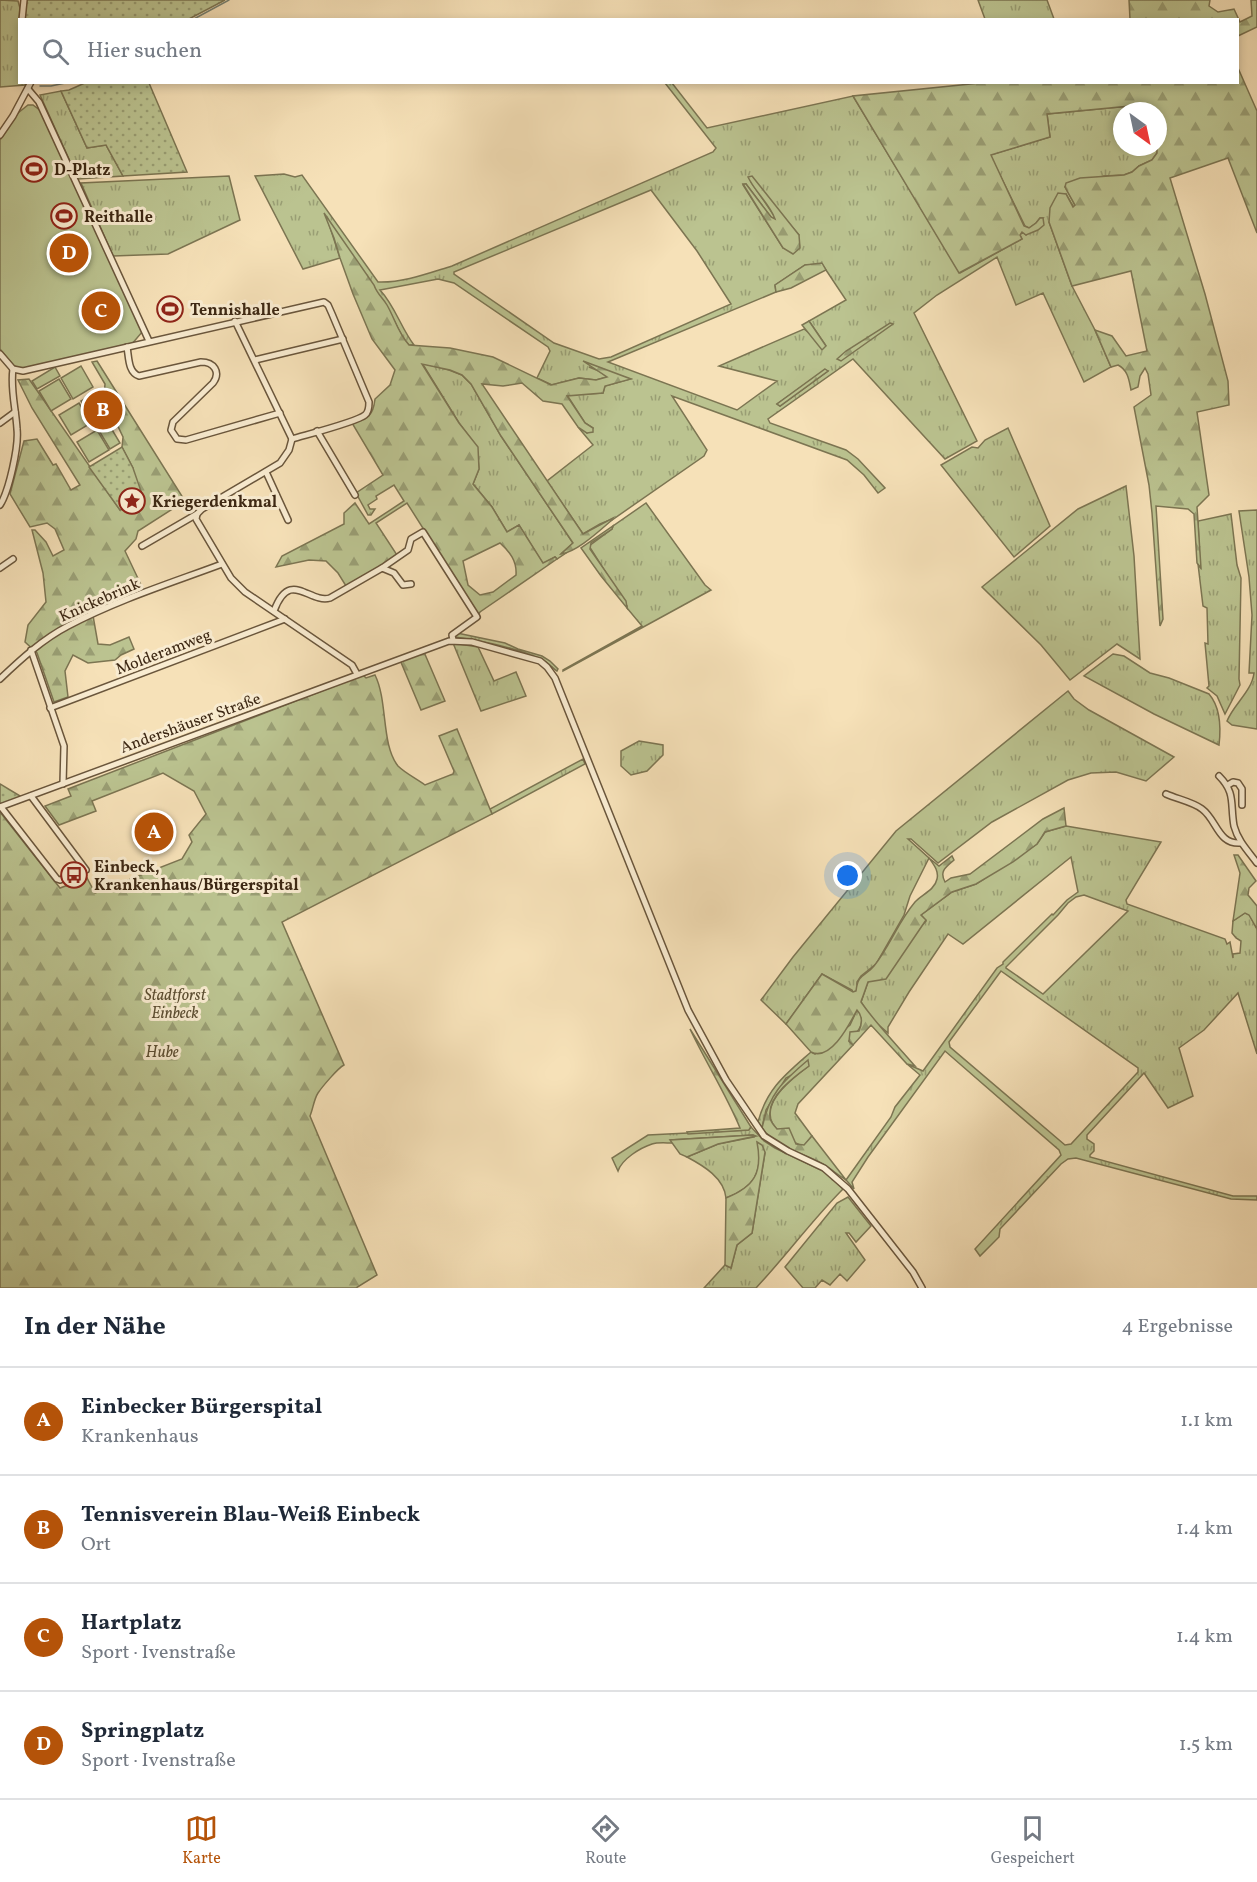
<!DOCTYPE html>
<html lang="de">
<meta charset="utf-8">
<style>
body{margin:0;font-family:Vollkorn,serif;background:#f6f6f7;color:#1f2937}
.compass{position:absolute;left:1113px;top:102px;width:54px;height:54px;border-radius:50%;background:#fff;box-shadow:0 3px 9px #0003;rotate:147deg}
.you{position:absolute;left:848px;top:876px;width:21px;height:21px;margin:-15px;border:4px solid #fff;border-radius:50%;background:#1a73e8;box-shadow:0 0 0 9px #1a73e833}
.badge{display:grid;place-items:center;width:39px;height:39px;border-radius:50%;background:#b45309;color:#fff;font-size:20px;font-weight:700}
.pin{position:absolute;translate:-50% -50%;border:3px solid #fff;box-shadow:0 2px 6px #0006}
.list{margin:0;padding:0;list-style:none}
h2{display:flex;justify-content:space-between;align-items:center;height:78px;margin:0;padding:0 24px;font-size:26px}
h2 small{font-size:20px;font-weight:400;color:#747a83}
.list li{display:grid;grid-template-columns:39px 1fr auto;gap:18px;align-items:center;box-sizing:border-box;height:108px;padding:0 24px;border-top:2px solid #e0e1e3}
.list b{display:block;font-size:22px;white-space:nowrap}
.list p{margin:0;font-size:20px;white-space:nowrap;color:#747a83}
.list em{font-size:20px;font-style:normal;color:#747a83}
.icon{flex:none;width:33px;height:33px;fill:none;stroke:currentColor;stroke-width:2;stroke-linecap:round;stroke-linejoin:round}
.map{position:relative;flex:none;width:1257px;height:1288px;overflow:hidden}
.search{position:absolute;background:#fff;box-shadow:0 3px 9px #0003;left:18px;right:18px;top:18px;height:66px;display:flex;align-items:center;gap:15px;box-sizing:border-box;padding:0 21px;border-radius:0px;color:#747a83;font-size:22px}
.sheet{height:510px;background:#fff}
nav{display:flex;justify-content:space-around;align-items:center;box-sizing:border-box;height:84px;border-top:2px solid #e0e1e3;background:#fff;font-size:16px;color:#747a83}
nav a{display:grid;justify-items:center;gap:3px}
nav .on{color:#b45309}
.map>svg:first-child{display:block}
.grass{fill:url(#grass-tufts);stroke:#7c7552;stroke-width:1.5;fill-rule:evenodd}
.forest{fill:url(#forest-firs);stroke:#7c7552;stroke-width:1.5;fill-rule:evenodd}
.park{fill:url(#park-dots);stroke:#7c7552;stroke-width:1.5}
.pitch{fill:#bbc390;stroke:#7c7552;stroke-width:1.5}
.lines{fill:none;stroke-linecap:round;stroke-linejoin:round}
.stream{stroke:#768172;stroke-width:1.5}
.minor-casing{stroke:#6a563c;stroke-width:8}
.minor{stroke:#f9ecd1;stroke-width:5}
.labels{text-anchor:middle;stroke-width:6;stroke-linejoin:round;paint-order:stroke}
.poi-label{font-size:16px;font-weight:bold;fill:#3c2713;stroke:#f9ecd1;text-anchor:start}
.street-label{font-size:16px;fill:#3c2713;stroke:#f9ecd1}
.park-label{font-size:16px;font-style:italic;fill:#5c4e32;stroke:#f9ecd1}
</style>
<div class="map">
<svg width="1257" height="1288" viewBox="0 0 1257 1288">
<defs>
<pattern id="grass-tufts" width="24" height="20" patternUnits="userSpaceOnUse" patternTransform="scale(1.5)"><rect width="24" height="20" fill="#bbc390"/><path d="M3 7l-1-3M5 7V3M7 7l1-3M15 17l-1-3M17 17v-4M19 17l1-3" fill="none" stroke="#999e74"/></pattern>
<pattern id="forest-firs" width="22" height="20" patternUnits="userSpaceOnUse" patternTransform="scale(1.5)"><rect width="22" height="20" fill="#bbc390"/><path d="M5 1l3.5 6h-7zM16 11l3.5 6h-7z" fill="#999e74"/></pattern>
<pattern id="park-dots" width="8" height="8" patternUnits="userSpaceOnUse" patternTransform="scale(1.5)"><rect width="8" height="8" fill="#bbc390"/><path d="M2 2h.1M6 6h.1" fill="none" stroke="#999e74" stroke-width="1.8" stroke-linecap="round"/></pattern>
</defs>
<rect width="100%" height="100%" fill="#f6e1b8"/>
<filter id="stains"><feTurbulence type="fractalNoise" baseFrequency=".00333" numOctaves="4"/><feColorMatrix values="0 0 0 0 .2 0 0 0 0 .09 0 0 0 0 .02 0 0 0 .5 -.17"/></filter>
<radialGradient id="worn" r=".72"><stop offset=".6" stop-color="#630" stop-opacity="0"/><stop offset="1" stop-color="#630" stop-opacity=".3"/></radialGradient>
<g class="grass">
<path d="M0,0l18,1 2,7v74l6,1 -1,2 -25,2z"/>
<path d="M978,0h69l7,19h-69z"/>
<path d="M665,83h7l35,45 146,-32 107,177 62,-34 -2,-4 2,-3 4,3 17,-17h-3l-4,5 -7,5 -4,-2 -35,-71 60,-18 -3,-23 83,-8 6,5h-14v36h35v6l-5,7 -13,6 -7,6 -8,3 -20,1 -39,11 10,18 -1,3 -8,-14 -17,28 23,64 23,44 16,37 -27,15 -41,-89 -27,12 -19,-48 -60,38 -23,18 63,128 -32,18 -92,-100 -85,60 2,4 76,27 12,9 27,29 -7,5 -14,-18 -17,-15 -175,-64 35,54 -3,6 -92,64v-1l-12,5 -17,10 -36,-53 46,-36 -15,-18 9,6 6,-5 -8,-5 -18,-28 36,-2 2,-7 25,-7 -41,-12 10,4 8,6 -11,3 -17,-2 -27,7 -15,-7 13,-27 -2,-4 -94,-64 -16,-4 -58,11c15,16 21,38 34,55h-5c-14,-15 -16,-35 -30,-49l-52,-78 13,40 -37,11 -48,-93 29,-2 11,3 7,-2 76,107c25,1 51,-9 74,-16l261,-114 3,-4zM751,182l25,26 23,27 -16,13 -40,-63 3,-1 25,33 4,3v-3zM651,190l46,61 34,53 -120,53 -12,2 -45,-16 -100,-69v-2zM822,264l24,36 -37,21 17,25 -22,-17 -85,37 58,15 -40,29 -129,-48 168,-70 -1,-7 30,-20zM825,370l3,1 -48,35 -3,-2z"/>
<path d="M61,91l26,57 19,-3 17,31 -45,3 -38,-84z"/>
<path d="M229,176l11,44 -72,34 -55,2 -32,-73z"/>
<path d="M422,363l27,7 13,5 9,9 30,52 72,107 -11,10h4l-9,6 -2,-2 -12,7 -24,-39 -12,7 -15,-25 -19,-23 6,-15 -2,-22 -18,-24z"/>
<path d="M1008,428l42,98 -36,31 -73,-92 31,-18 6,1 7,-8z"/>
<path d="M1126,486l8,70 6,103 -23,-15 -47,36 -29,-35 -59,-58 96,-78z"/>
<path d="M646,503l59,82 6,5 -148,81v-1l79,-44 -15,-18v-2l-38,-60 23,-17 1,-3z"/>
<path d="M1257,510v219l-25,-4 -5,-4c7,-17 25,-30 27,-48h-5l3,-58 -3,-38 -10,-66z"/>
<path d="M1231,514l6,51 4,13 -2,101 1,6 -15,29 -8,-18 -10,-8 2,-2 -4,-43 3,1 -1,-36 -4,-2 -5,-42 2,3 -2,-46z"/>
<path d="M457,633l48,10 13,6 24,7 8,5 8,8 -1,2c-5,-3 -9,-9 -15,-11 -25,-12 -59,-19 -87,-23z"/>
<path d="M453,643l25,4 16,34 22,-9 10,24 -45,15z"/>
<path d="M1113,654l11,2 26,17 19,5 40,16c12,14 12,34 10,51l-65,-31 -70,-38z"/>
<path d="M1068,691l6,8 15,11 85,47 -28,24 -30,-9 -25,1 -23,7 -76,42 -54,41 -27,-24h-3l21,19 -19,38 -6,19 -28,49 -15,12 -4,6v9l-4,1 -1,-2 -30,-16 -36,50 -25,-24 32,-43 103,-126z"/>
<path d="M639,741l24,4v10l-16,16 -16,4 -10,-9v-15z"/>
<path d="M583,759l2,5 -93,50 -2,-5z"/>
<path d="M1066,826l95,16 -35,58 1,4 98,35 2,5 3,-2 3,16v-4l7,-1 1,-12 -5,-3 -4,-5 1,-12 12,-8 4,1 8,15v125l-19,-61 -34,37 -25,18 14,48 -25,12 -24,-35 -57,62v4l7,5v7l-4,4v2l143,39h24v4l-26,-1 -155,-41 -8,1 -7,5 -61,65 -1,8 -19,19 -5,-7 86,-94 -2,-5 -114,-99 -77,106 -16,25 2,7 -8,-9 45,-63 4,-10 25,-32 -13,-11 16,7 74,-103 6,-4v-2l49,-48 1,1 14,-15 11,-8 -7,-35 -108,87 -15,-10 -39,58 -21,35v6l-15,-13 -12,-18 7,-20 58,-61 -5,-6 31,-23 24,-8 61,-40 8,-12zM1084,895l44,16 -85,83 -37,-26v-1l52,-52 10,-12 8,-6zM1001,971l137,97v4l-67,72 -6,1 -115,-98 -1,-5z"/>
<path d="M857,1010c11,11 1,22 -8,31l4,4 -55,59 -3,9 17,23 -8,10c-10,-2 -16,-8 -24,-14 -28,-23 10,-52 29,-66l-23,12 -20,32 -4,18 -4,-6c9,-34 28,-48 53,-70l4,2 35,-29z"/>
<path d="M751,1127l13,14 11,7 52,25 16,16c-31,31 -57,67 -87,99h-52l21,-23 6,3 6,-23 15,-12 13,-80 -7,-10c5,30 -4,44 -32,55 -2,-20 -22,-32 -39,-41l31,-13 36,-7 -1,-2 -82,5 1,3c-6,0 -14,-1 -20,1 -12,4 -30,15 -34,27l-6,-13 36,-23 100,-5z"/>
<path d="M848,1197l23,29 -15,16 -7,-9h-3l19,27 -18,21 -7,-7 -10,11 -8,-5 -7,8h-12l-18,-21 52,-64z"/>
</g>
<g class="forest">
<path d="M1129,0h81l-1,6 9,6 16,-3 6,13 12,-6 -1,-16h6v27l-19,9v-16l-108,-1z"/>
<path d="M1238,68l19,43v122l-29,-75 -58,20 35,116 23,87 1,24 -32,7 12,83 -12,12 4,61 -4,-5 -3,-49 -6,-5 -32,-3 7,113 -3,7 -8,-113 -3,-28 -15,-78 17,-12 -3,-21 -3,-6 -5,8 -2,11 -7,3c-2,-10 -3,-20 -13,-25l-7,2 -16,-37 17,6 14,20 21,-5 -16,-80 -59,15 -23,-64 1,-14 8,-15 8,1 7,13 2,-2 -10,-18 1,-4 14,-5 44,-3 8,-3 7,-6 13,-6 5,-7v-6h1v-36h-22l-6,-5 -83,8 3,23 -59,18 33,71 5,2 7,-5 4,-5h3l1,7 -6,5 -12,5 -4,-3 -2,3 2,4 -63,34 -106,-177 137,-14h248z"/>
<path d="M752,176l47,59 1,13 -7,6 -10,-6 -40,-64h3l25,33 4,2c-5,-15 -20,-27 -27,-42z"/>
<path d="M324,213l50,72c3,9 9,13 13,20 8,14 11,28 22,40l41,3 43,9 58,28 28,-7 17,2 11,-3 -24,-16 48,18 -26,7 -2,7 -36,3 18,27 8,5v4l-6,1 -9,-6 -16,-23 -19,-3 -21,-18 -19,3 -21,-2 101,150 30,-16 -1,2c-13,11 -35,32 -51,34l12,-11 -72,-107 -30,-52 -9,-9 -12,-5 -28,-6 37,59 19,24 1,22 -6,15 19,23 15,25 12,-7 24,38 12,-6 2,2 -77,53 -2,3 -71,-112 -31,20 21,32c-16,12 -34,20 -51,31l-8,-13 -12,-12 -17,-1 -33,7 6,-11 62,-32v-11l11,-10 14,21 35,-23 -10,-16 -18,11 1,3 -9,6 2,4h5l-4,6h-3l-12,-22 27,-18 -31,-52c16,-5 21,-6 23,-24l15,-14 5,-15 -23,-31 -19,-45 -13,-36 -6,-20zM500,543c10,9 17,18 16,32l-23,17 -13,3 -12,-10 -5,-24z"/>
<path d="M822,263l4,7 -35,18 -15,4 -1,-7 30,-20z"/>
<path d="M809,321l17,25 -4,4 -20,-25z"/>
<path d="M890,323l3,1 -52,37 -4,-2 9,-8z"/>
<path d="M97,361l88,140 -47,30 -2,8 -11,12 18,38 -51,21 6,34 12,1 19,-8 5,12 -13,6 -6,5 -27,3 -15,-8 -8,16 3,26 -14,5 -17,-49 -12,-11 3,-17 18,-23 -3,-29 -11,-43h3l11,12 7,14 11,-6 -9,-21 -8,-6 -17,4 -20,-33 14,-53 13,-2 16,26 3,-1 15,26 9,-5 -48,-77 -14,-28 11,-1 91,131 13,-42 -11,-21 1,-10 -19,-40 1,-13 -13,-22z"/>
<path d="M825,369l3,2 -48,35 -3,-2z"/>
<path d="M613,526l-1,3 -21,14 -1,6 36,52 1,7 -26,-32 -20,-28z"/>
<path d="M424,652l21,49 -24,9 -21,-50z"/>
<path d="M363,675l3,3 9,-3c13,26 6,70 23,91 7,7 19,13 27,19l28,-11 1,-3 -15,-35 18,-7 35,85 -210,108 62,143c-6,3 -22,22 -26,28 -4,6 -5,16 -8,23l67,159 -21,13h-356v-476l60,76 27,-10 8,15 87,-34 10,-17 -3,-7 17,-21 -12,-23 -31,-18 -71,28 4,10 -37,14 -14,-19 26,-10 -3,-7z"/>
<path d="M1064,808l2,18 -21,6 -8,12 -24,18 -37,22 -24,8 -31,23 5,5 -40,59 -18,3 -7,20c16,23 36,43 54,64l-8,-2 -36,-39 -18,20 -4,-4 1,-9 9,-1c3,-7 4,-15 -2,-21 -7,13 -26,52 -46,42l-25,-28 36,-50 31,18 3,-1c2,-18 9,-14 18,-25 16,-20 24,-44 41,-64 6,-7 20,-12 22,-23 2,-8 -3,-14 -8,-21l10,8 13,-10 2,4c-8,7 -15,11 -9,22l6,-4 19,-4 73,-55z"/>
<path d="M1234,855h4l18,26 -7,7 -1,7 9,11v23l-8,-14 -4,-2 -12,8 7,-48z"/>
<path d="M690,1029l61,98 -2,3 -61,4 -1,-2 53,-4c-14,-34 -34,-65 -50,-99z"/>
<path d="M808,1060l1,6c-14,10 -42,30 -39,51 0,5 4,8 7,12l12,-1 7,16 8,1 8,-9 34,44c-8,-5 -15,-11 -23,-16 -20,-12 -47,-15 -61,-36 7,-34 20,-46 46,-68z"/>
<path d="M753,1135l3,1 -38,8 -31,13 -7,-3 -10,-14z"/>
<path d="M757,1142l5,3 3,7 -13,81 -15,12 -6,23 -6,-3 1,-67c28,-11 37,-25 31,-56z"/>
</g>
<g class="park">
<path d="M26,0h199l-36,19 -165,1z"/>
<path d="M87,82l62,1 38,89 -64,4 -17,-31 -19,3 -26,-57 8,-1z"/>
<path d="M122,447l11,21 10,29 -8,10 -15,3 -31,-43z"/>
<path d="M0,784l20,12 3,1 -23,8z"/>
</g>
<g class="pitch">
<path d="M28,105h5l8,6 102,220 -12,14 -109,24 -7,-2 -15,-18v-209l18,-27z"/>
<path d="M81,366l12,21 -20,12 -12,-21z"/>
<path d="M55,367l5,9 -23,13 -5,-8z"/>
<path d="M59,379l12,20 -20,12 -12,-20z"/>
<path d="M90,396l13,21 -9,6 -13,-22z"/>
<path d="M79,403l12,20 -20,12 -12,-20z"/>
<path d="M108,423l12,20 -10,6 -12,-20z"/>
<path d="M97,430l12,20 -20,12 -12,-20z"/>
</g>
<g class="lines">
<g class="stream">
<path d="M192,20l37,-20"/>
<path d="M40,86h11l19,-4"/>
</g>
<g class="minor-casing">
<g id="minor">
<path d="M22,20l2,-20"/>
<path d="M28,89l11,13 110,239"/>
<path d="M0,135l13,-19 18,-34"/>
<path d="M235,321l57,118"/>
<path d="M127,347c2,11 1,25 12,29l62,-14c13,0 20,10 12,21l-40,39 -2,8 6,9 9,1 94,-27"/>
<path d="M0,354l13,15 10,2 301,-69 4,3 4,9 37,88c0,4 0,10 -4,13 -8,7 -60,20 -73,24"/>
<path d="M255,360l88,-21"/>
<path d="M0,423l15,-11"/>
<path d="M317,431l38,64"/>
<path d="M292,439l-3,11 -9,13 -78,46 -5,5 -1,5 35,59 14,14 107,73 5,9"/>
<path d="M266,472l22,48"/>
<path d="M0,505c9,-14 19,-59 17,-76 -1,-20 -7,-40 -4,-60"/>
<path d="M142,546l55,-32"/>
<path d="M0,568l13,-9"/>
<path d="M382,568l26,-18 3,-11 12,-7 54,85 -25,18 1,5"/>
<path d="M274,611c16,-43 35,-7 56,-13l52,-30 12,5 9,12 8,-1"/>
<path d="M31,650l33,96 -1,38"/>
<path d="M0,679c21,-20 43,-40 68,-53 49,-26 103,-43 154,-62"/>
<path d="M50,708l235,-89"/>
<path d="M1219,776c17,17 11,28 15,50 4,15 14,25 23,37"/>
<path d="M1228,785l5,-3 5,1 4,6v16"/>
<path d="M1166,794c11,5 27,8 36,15 15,11 16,36 39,34"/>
<path d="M0,807l449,-166 23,1 68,19 7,6 8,11 133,332 38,70 38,56 24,15 36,17 24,21 65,83 9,16"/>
<path d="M1,807l56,72 3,1 26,-10 -55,-74"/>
</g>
</g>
<use href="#minor" class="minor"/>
</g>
<defs>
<g id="stadium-ring" transform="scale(1.35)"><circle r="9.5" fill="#f9ecd1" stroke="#8f2418" stroke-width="1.5"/><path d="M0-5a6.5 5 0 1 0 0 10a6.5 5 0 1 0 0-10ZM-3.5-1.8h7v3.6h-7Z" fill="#8f2418"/></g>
<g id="sight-ring" transform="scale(1.35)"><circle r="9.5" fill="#f9ecd1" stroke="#8f2418" stroke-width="1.5"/><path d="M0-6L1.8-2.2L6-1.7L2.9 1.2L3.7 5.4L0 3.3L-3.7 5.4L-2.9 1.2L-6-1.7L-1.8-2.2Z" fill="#8f2418"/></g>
<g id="bus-ring" transform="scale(1.35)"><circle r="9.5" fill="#f9ecd1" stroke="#8f2418" stroke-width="1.5"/><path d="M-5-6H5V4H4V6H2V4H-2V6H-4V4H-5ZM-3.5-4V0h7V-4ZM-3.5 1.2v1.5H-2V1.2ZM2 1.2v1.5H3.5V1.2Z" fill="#8f2418"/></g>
</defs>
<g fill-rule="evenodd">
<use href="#stadium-ring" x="34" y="169"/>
<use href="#stadium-ring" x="64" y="216"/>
<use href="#stadium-ring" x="170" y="309"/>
<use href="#sight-ring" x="132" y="501"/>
<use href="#bus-ring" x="74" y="875"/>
</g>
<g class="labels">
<g class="poi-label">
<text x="54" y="175">D-Platz</text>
<text x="84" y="222">Reithalle</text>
<text x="190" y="315">Tennishalle</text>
<text x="152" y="507">Kriegerdenkmal</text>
<text x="94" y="872">Einbeck,<tspan x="94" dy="18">Krankenhaus/Bürgerspital</tspan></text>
</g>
<g class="street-label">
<text transform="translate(99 599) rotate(-24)" y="6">Knickebrink</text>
<text transform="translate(163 651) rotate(-21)" y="6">Molderamweg</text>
<text transform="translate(190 722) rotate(-20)" y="6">Andershäuser Straße</text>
</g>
<g class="park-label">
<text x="175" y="1000">Stadtforst<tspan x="175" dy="18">Einbeck</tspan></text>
<text x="162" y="1057">Hube</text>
</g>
</g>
<rect width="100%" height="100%" filter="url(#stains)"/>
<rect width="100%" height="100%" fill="url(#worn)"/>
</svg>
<svg class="compass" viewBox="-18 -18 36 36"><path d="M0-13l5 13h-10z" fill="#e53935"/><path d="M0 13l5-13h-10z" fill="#747a83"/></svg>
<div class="you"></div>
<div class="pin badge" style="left:154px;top:832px">A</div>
<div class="pin badge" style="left:103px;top:410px">B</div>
<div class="pin badge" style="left:101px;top:311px">C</div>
<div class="pin badge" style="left:69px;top:253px">D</div>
<div class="search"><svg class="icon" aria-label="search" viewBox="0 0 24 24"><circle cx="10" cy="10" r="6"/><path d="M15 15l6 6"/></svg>Hier suchen</div>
</div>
<section class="sheet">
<h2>In der Nähe<small>4 Ergebnisse</small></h2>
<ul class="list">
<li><span class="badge">A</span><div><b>Einbecker Bürgerspital</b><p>Krankenhaus</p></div><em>1.1 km</em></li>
<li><span class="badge">B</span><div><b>Tennisverein Blau-Weiß Einbeck</b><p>Ort</p></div><em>1.4 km</em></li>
<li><span class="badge">C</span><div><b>Hartplatz</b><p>Sport · Ivenstraße</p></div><em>1.4 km</em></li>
<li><span class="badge">D</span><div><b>Springplatz</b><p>Sport · Ivenstraße</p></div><em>1.5 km</em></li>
</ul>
</section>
<nav>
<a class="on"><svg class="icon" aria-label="map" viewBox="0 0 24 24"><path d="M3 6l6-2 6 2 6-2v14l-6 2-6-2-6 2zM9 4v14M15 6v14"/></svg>Karte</a>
<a><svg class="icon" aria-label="directions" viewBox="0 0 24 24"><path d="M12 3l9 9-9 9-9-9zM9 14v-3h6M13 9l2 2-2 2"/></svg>Route</a>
<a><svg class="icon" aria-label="saved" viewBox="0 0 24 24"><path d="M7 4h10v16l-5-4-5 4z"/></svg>Gespeichert</a>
</nav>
